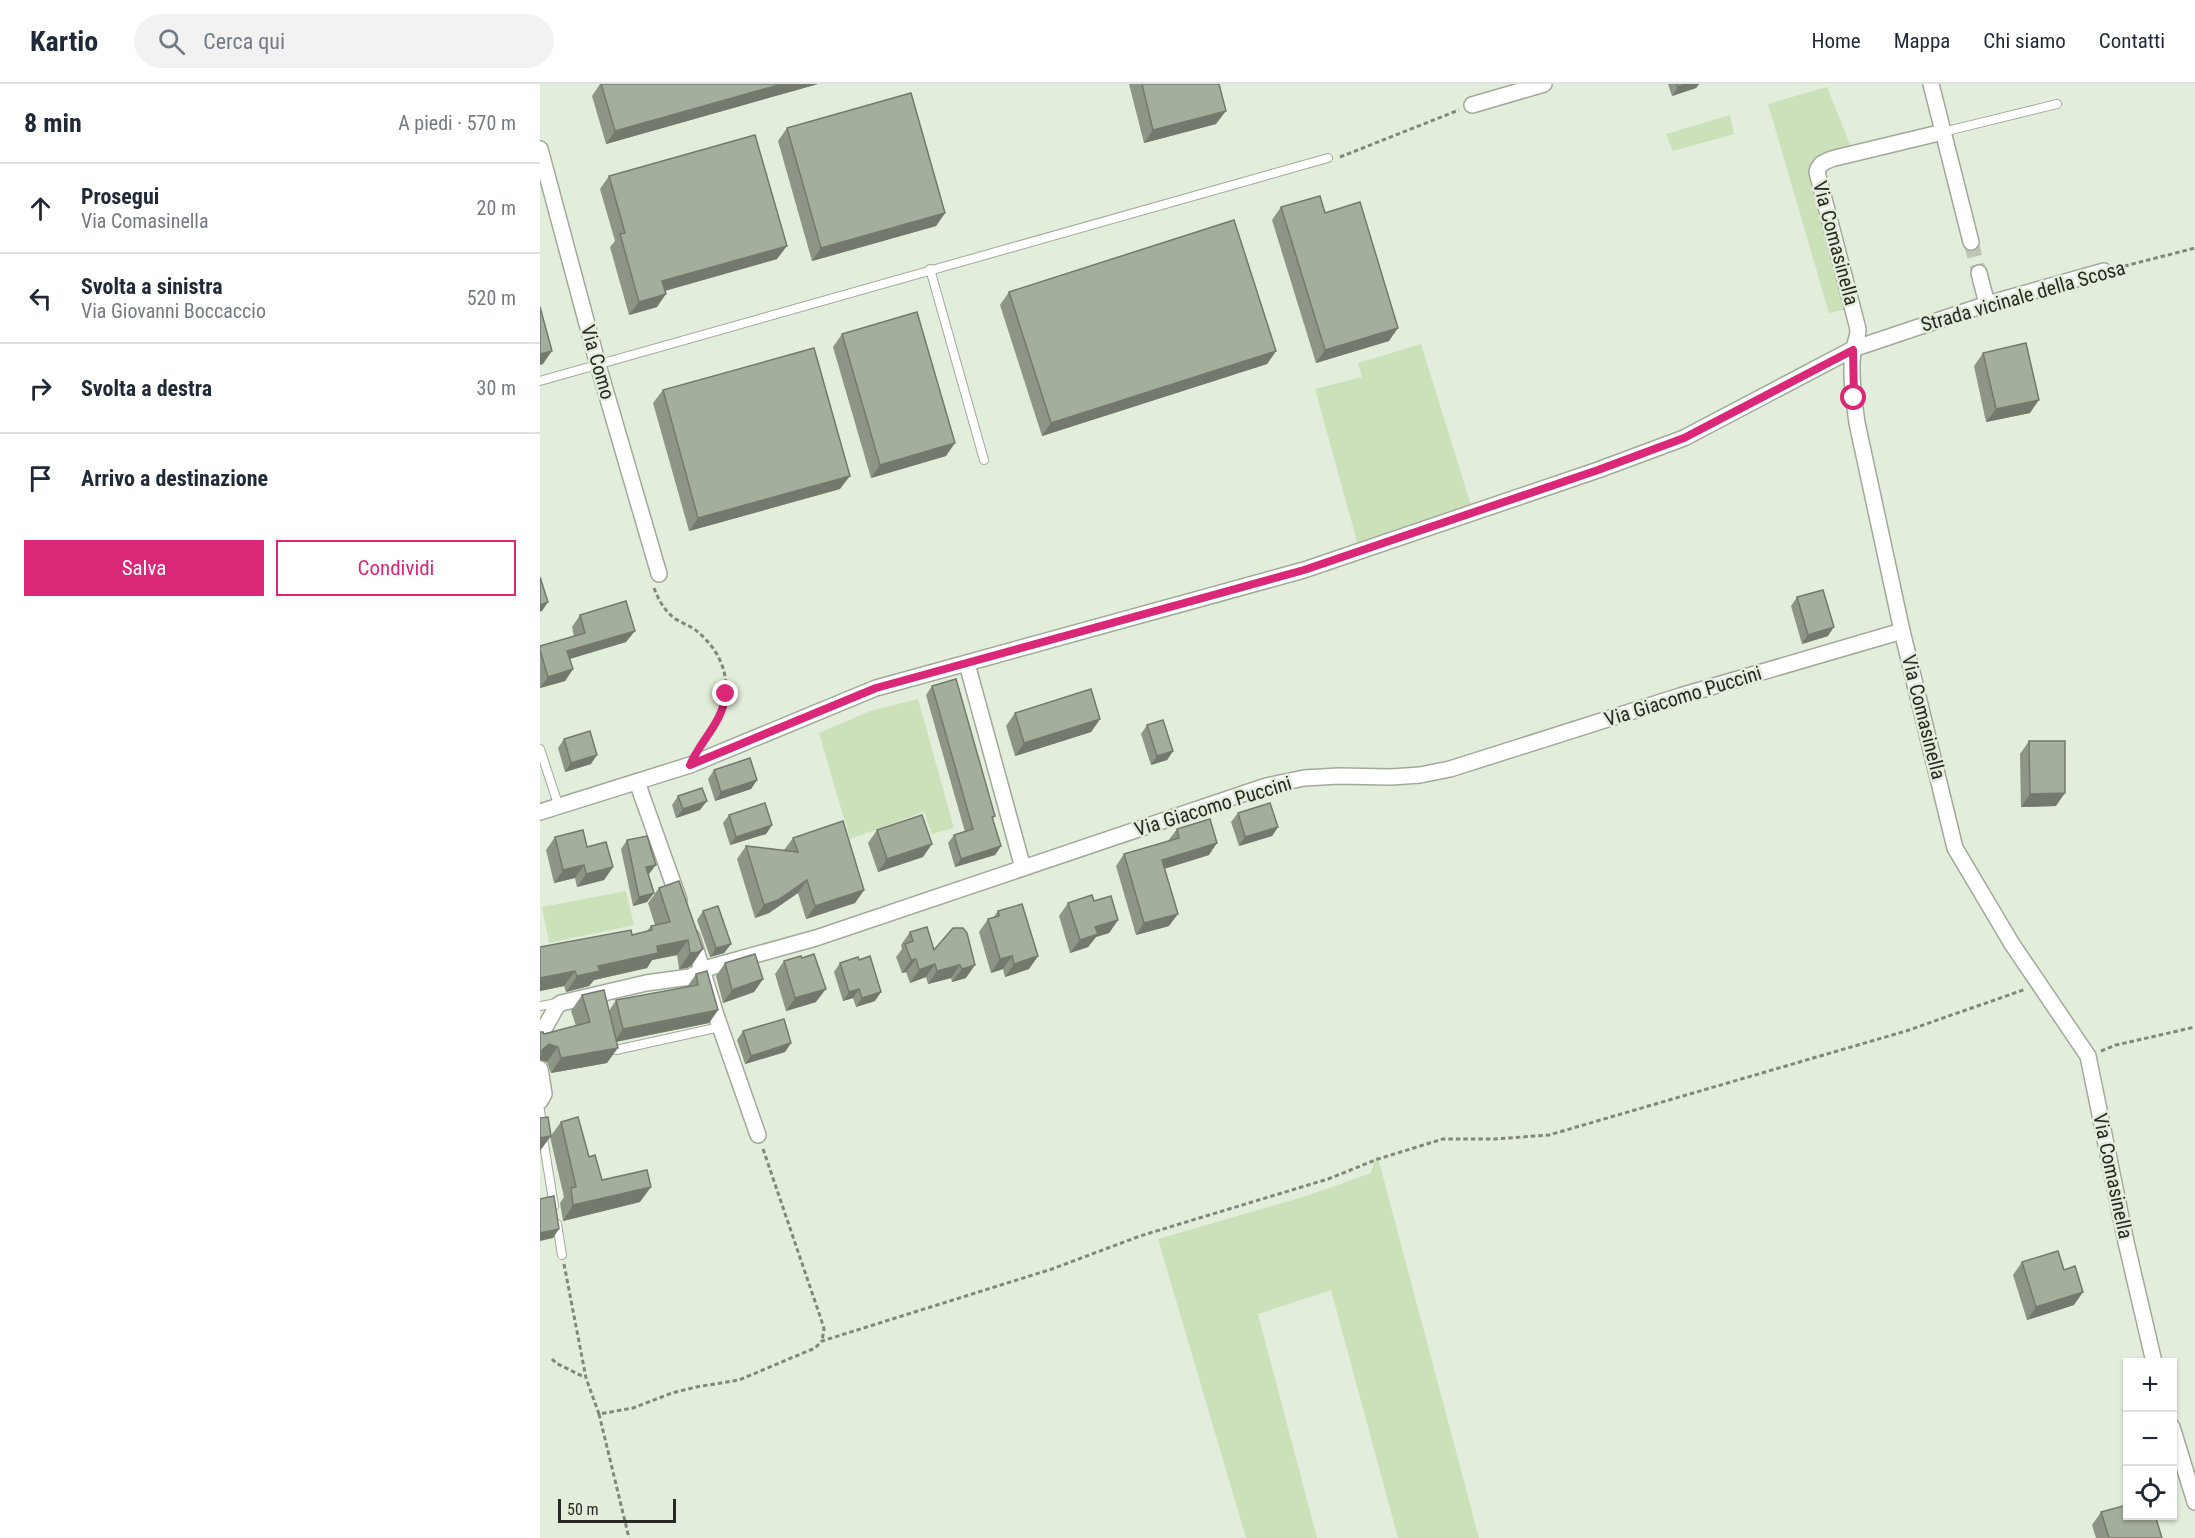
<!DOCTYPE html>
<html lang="it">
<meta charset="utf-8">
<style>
body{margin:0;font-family:"Roboto Condensed",sans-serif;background:#f2f2f3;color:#1f2937}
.controls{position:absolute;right:18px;bottom:18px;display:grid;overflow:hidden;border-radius:0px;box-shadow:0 2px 4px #0004}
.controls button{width:54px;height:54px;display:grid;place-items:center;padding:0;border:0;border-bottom:2px solid #e0e1e3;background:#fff;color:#1f2937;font:30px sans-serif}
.scale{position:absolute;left:18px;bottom:15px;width:118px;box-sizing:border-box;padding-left:6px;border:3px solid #262a23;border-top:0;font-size:16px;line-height:21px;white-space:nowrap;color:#262a23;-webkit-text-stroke:4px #e3eddb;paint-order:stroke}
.stop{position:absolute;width:18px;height:18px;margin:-14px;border:4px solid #db2777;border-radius:50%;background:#fff}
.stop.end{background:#db2777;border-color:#fff;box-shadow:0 2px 6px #0008}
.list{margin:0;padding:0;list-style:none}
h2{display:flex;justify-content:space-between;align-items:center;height:78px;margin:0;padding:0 24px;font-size:26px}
h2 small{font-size:20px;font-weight:400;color:#747a83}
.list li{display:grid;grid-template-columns:39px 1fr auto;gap:18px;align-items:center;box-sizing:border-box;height:90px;padding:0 24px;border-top:2px solid #e0e1e3}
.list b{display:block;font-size:22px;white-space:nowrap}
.list p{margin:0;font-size:20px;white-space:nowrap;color:#747a83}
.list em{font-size:20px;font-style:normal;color:#747a83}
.actions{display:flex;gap:12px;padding:18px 24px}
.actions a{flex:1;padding:14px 0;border:2px solid #db2777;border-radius:0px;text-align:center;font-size:21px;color:#db2777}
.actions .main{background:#db2777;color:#fff}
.icon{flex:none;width:33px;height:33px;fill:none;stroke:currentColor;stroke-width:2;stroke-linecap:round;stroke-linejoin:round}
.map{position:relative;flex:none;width:1655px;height:1454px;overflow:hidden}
header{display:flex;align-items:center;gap:36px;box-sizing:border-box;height:84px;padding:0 30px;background:#fff;border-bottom:2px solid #e0e1e3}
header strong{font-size:28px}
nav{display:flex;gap:33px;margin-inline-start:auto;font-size:21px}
.search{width:420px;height:54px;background:#f2f2f3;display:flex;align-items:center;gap:15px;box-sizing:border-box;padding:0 21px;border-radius:33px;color:#747a83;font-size:22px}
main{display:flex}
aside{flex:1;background:#fff}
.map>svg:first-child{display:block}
.green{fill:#cce1ba}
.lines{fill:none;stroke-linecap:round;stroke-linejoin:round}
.street-tunnel{stroke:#bdc6b6;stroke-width:15;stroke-dasharray:15 8;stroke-linecap:butt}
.lane-casing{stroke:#a1aa99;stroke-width:10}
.street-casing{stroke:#a1aa99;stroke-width:18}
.path{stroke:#80877b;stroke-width:3;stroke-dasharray:4.5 3;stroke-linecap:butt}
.lane{stroke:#fff;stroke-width:8}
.street{stroke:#fff;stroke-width:15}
.wall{fill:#8d9686}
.shaded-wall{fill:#737a6d}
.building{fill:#a4ae9c;stroke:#737a6d;stroke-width:1.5}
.route{stroke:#db2777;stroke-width:8}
.labels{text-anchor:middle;stroke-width:5;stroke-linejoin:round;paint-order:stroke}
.street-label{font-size:20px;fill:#262a23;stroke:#e3eddb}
</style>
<header>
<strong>Kartio</strong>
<div class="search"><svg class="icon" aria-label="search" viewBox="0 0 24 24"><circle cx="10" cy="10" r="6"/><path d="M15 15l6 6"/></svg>Cerca qui</div>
<nav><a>Home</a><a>Mappa</a><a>Chi siamo</a><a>Contatti</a></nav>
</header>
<main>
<aside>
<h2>8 min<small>A piedi · 570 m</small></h2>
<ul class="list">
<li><svg class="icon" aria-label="ahead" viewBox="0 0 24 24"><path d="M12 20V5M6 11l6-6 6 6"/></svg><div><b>Prosegui</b><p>Via Comasinella</p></div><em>20 m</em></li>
<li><svg class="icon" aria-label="left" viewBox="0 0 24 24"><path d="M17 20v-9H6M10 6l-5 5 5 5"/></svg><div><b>Svolta a sinistra</b><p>Via Giovanni Boccaccio</p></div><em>520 m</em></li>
<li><svg class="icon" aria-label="right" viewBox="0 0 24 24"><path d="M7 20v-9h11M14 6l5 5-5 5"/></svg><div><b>Svolta a destra</b></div><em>30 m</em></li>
<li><svg class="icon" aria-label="arrive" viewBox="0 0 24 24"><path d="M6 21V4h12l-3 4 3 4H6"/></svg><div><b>Arrivo a destinazione</b></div></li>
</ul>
<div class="actions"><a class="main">Salva</a><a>Condividi</a></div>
</aside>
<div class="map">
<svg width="1655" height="1454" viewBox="0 0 1655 1454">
<rect width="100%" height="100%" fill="#e3eddb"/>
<g class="green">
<path d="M1287,3l24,60 -35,10 32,152 -19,4 -61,-209z"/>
<path d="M1190,31l4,19 -61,17 -7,-17z"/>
<path d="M881,260l50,161 -113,40 -43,-156 47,-12 -4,-14z"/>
<path d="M378,615l36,129 -22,6 -8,-22 -74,27 -31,-106 51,-22z"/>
<path d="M86,807l8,34 -85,18 -7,-36z"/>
<path d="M837,1070l102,384h-81l-67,-248 -73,24 59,224h-71l-88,-299 148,-43 65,-23z"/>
</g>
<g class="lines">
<path class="street-tunnel" d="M1431,158l8,31"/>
<g class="lane-casing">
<g id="lane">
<path d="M1403,48l114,-28"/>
<path d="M390,185l54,191"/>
<path d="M0,297l788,-223"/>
<path d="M0,665l19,58"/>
<path d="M0,922l17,-3"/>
<path d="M69,964l7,2 104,-23"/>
<path d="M0,1026l2,16"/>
<path d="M3,1054l11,68"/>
<path d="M17,1140l5,31"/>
</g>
</g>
<g class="street-casing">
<g id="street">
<path d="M1391,0l40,158"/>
<path d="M932,21l72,-21"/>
<path d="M1403,48l-108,26c-9,3 -15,4 -18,14l41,157c0,12 -4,14 -5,23 -3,22 1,48 4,71l45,208 53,217 57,96 76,112 38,186 28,120"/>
<path d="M0,65l58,216 61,209"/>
<path d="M1439,189l8,31"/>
<path d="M427,580l56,204"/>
<path d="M97,698l42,118"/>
<path d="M0,728l150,-47 186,-77 428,-118 294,-100 86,-32 169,-89 134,-45 117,-33"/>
<path d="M152,853l24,78 42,120"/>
<path d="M0,952l17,-30 4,-3 85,-20 44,-6 14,-8 112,-31 450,-152 38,-8 35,-2 52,1 29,-2 30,-6 230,-73 222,-65"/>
<path d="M0,985l4,25 -4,7"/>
<path d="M1632,1343l23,75"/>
</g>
</g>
<g class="path">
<path d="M800,73l119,-47"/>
<path d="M1577,184l78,-20"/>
<path d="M114,504c5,13 12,26 25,33 7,4 14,6 20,12 35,30 35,74 6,108"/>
<path d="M1561,967l15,-6 79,-18"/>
<path d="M223,1065l58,170 3,10 -2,12"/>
<path d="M24,1180l22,114 13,36 34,-6 39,-15 24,-6 43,-7 76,-32 7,-7 230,-72 88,-33 188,-57 50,-20 65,-20h52l54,-4 357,-104 120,-42"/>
<path d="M12,1275l4,4 28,14"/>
<path d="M59,1330l30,124"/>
</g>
<use href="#lane" class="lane"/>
<use href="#street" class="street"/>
</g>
<g class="wall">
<path d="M60,0h218l-212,60 -14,-48z"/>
<path d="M589,0h90l-3,40 -72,19z"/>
<path d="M1128,0h31l-3,4 -24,8z"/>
<path d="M247,44l158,85 -9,13 -124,35 -34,-120z"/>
<path d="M69,92l168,83 -112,32 -8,16 -28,8 -19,-68 5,-6 -15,-52z"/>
<path d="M741,123l44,6 64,128 -73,22 -44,-143z"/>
<path d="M469,208l267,59 -9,13 -225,72 -42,-131z"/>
<path d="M302,250l104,122 -75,22 -38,-131z"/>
<path d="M1443,269l47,60 -44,9 -12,-56z"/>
<path d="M123,306l177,99 -151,42 -36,-128z"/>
<path d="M1257,513l31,39 -26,8 -11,-38z"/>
<path d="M40,531l46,27 -56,17 3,10 -8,12 -25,7v-42l34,-10 -2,-9z"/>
<path d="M392,602l63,130 -2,3 8,27 -6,9 -40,12 -7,-24 6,-8 11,-3 -39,-137z"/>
<path d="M475,629l85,6 -9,13 -76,24 -9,-30z"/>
<path d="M607,641l26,26 -6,9 -16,5 -10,-31z"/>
<path d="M24,655l27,25 -26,8 -7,-24z"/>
<path d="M1489,657l27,65 -35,1 -1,-53z"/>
<path d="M174,686l43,10 -6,9 -36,12 -7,-22z"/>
<path d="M138,712l22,14 -24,8 -4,-13z"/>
<path d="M698,729l40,14 -6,9 -33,10 -8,-24z"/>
<path d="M189,731l43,10 -6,9 -36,11 -7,-22z"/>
<path d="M637,745l32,26 -45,14 5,57 -33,9 -20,-69 8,-12 44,-13z"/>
<path d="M337,746l46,27 -45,15 -10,-29z"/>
<path d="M15,753l32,10 26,20 -9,13 -27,7 -2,-9 -21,5 -8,-33z"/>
<path d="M253,754l71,52 -9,13 -49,16 -8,-26 -29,20 -14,5 -18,-59 9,-13 38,4z"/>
<path d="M87,756l22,34h-1l6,19 -7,9 -14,4 -12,-57z"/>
<path d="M139,797l13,84 -5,3 -8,1 -2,-14 -25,5 -5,8 -53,12 -5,6 -23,6 -2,-6 -24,5v-44l92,-12 15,-4 4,-5 4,-1 -7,-22 11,-15z"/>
<path d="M554,817l24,19 -9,13 -13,4 -8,10 -18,6 -11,-37 9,-13z"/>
<path d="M163,827l28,33 -7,9 -14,4 -13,-37z"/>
<path d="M458,827l40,45 -9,13 -24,8 -2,-8 -12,4 -12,-41 9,-13 5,-1z"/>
<path d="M413,844l13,50 -14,4 -1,-4 -23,6 -2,-7 -16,6 -4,-11 -4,1 -6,-16 6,-8 -1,-4 9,-13 24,18z"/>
<path d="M244,877l32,41 -30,9 -11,-37z"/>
<path d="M185,879l38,16 -9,13 -31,11 -7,-27z"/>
<path d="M300,879l35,38 -19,6 -3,-9 -10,3 -9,-29z"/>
<path d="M156,890l22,36 -9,13 -93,19 -9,21 -56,10 -4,-11 -7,-2 4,-26 32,-8 -5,-15 11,-16 27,16 7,-11 71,-13z"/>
<path d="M203,947l48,12 -6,9 -40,12 -8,-24z"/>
<path d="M21,1038l28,35 13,23 38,22 -77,19 -3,-18 4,-6 -14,-60z"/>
<path d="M1482,1178l52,43 -47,15 -14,-45z"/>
<path d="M1561,1428l61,26h-66l-4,-13z"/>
</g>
<g class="shaded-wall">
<path d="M242,0h36l-212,60 9,-13z"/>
<path d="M1147,0h12l-3,4 -24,8 6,-9z"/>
<path d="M686,27l-10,13 -72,19 9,-13z"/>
<path d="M405,129l-9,13 -124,35 9,-13z"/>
<path d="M247,162l-10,13 -124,35 9,-13z"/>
<path d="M126,210l-9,13 -28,8 10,-13z"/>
<path d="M858,244l-9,13 -73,22 9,-13z"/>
<path d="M12,267l-9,13 -3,1v-11z"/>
<path d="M736,267l-9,13 -225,72 9,-13z"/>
<path d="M1499,316l-9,13 -44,9 10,-13z"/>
<path d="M415,359l-9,13 -75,22 9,-13z"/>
<path d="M310,392l-10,13 -151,42 9,-13z"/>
<path d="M8,518l-6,9 -2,1v-7z"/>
<path d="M1294,543l-6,9 -26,8 6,-9z"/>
<path d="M95,547l-9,11 -67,20 8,-11z"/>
<path d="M33,585l-8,12 -25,7 8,-11z"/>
<path d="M560,635l-9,13 -76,24 9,-13z"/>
<path d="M633,667l-6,9 -16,5 6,-9z"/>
<path d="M57,671l-6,9 -26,8 6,-9z"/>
<path d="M217,696l-6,9 -36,12 6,-9z"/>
<path d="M1525,709l-9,13 -35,1 9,-13z"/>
<path d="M167,717l-7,9 -24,8 7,-9z"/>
<path d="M232,741l-6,9 -36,11 6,-8z"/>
<path d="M738,743l-6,9 -33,10 6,-9z"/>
<path d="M677,759l-8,12 -55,17 8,-12z"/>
<path d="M392,760l-9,13 -45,15 9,-13z"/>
<path d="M461,762l-6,9 -40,12 6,-8z"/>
<path d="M44,781l-9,13 -21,5 9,-13z"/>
<path d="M116,781l-7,9 -9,1 6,-8z"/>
<path d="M73,783l-9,13 -27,7 9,-13z"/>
<path d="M267,796l-9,13 -29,20 -14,5 9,-13z"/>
<path d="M324,806l-9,13 -49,16 9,-13z"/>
<path d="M114,809l-7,9 -14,4 6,-9z"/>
<path d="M638,830l-9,12 -33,9 8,-12z"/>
<path d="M578,836l-9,13 -13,4 -8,10 -18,6 10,-13 15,-13z"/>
<path d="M148,856l-11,15 -25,5 -5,8 -53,12 -5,6 -23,6 11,-16 21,-10 59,-20z"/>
<path d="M191,860l-7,9 -14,4 6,-9z"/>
<path d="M163,865l-11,16 -5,3 -8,1 11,-16z"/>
<path d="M472,872l-9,13 -12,4 9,-14z"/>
<path d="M498,872l-9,13 -24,8 9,-13z"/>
<path d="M376,875l-10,13 -4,1 9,-13z"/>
<path d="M395,880l-9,13 -16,6 9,-13z"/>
<path d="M420,881l-9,13 -23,6 9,-13z"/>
<path d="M435,881l-9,13 -14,4 10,-13z"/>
<path d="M35,887l-11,15 -24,5v-13z"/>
<path d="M223,895l-9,13 -31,11 9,-13z"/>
<path d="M286,905l-10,13 -30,9 9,-13z"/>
<path d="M319,905l-6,9 -10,3 6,-9z"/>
<path d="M341,908l-6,9 -19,6 6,-9z"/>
<path d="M178,926l-9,13 -95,19 9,-13z"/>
<path d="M251,959l-6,9 -40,12 6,-8z"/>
<path d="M9,960l9,3 -11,15 -7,-2v-8z"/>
<path d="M78,964l-11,15 -56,10 10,-15z"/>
<path d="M11,1052l-11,15v-13z"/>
<path d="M111,1103l-11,15 -77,19 10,-16z"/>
<path d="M19,1145l-6,9 -13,3v-8z"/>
<path d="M1543,1208l-9,13 -47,15 9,-13z"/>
</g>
<g class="building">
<path d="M61,0h181l-167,47z"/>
<path d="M602,0h77l7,27 -73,19z"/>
<path d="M1137,0h10l-9,3z"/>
<path d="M371,9l34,120 -124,35 -34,-120z"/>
<path d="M215,51l32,111 -125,35 4,13 -27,8 -19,-68 5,-1 -16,-57z"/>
<path d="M780,112l5,17 35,-11 38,126 -73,22 -44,-143z"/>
<path d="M694,136l42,131 -225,72 -42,-131z"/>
<path d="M0,223l12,44 -12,3z"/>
<path d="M377,228l38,131 -75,22 -38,-131z"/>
<path d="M1486,259l13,57 -43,9 -13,-56z"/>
<path d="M274,264l36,128 -152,42 -35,-128z"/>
<path d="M0,493l8,25 -8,3z"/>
<path d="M1283,506l11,37 -26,8 -11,-38z"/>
<path d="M86,517l9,30 -68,20 6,18 -25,8 -8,-27v-4l45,-13 -5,-18z"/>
<path d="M416,595l39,137 -3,1 9,29 -40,13 -7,-24 19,-6 -41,-143z"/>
<path d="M551,605l9,30 -76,24 -9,-30z"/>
<path d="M623,636l10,31 -16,5 -10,-31z"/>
<path d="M50,647l7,24 -26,8 -7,-24z"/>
<path d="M1489,657h36v52l-35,1z"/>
<path d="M210,674l7,22 -36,12 -7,-22z"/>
<path d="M162,704l5,13 -24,8 -5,-13z"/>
<path d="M225,719l7,22 -36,12 -7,-22z"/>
<path d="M730,719l8,24 -33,10 -7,-24z"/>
<path d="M382,731l10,29 -45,15 -10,-29z"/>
<path d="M670,735l7,24 -55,17 16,54 -34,9 -20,-69 55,-16 -2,-9z"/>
<path d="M303,737l21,69 -49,16 -8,-26 -29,20 -14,5 -18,-59 52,6 -5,-14z"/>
<path d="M43,746l4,17 19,-5 7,25 -27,7 -2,-9 -21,5 -8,-33z"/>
<path d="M107,752l9,29 -10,2 8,26 -15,4 -12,-57z"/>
<path d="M139,797l24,68 -5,3 -8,1 -2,-13 -31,6 1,7 -60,13 2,5 -23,5 -2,-5 -35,7v-31l91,-17 1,5 20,-5 -1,-4 19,-4 -11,-34z"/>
<path d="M552,811l2,6 17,-5 7,24 -23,7 3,7 -18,6 -12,-37z"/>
<path d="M482,820l16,52 -24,8 -2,-8 -12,3 -12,-40 11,-3 -1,-5z"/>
<path d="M178,822l13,38 -15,4 -13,-37z"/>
<path d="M387,843l7,23 19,-22h10l4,5 8,32 -13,4 -2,-4 -23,6 -2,-7 -16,6 -3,-11 -5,1 -6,-16 8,-3 -3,-9z"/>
<path d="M215,870l8,25 -31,11 -7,-27z"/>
<path d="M274,870l12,35 -31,9 -11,-37 17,-5 1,2z"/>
<path d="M330,872l11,36 -19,6 -3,-9 -10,3 -9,-29 18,-6 1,3z"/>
<path d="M167,887l11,39 -95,19 -7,-29 82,-15 -2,-11z"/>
<path d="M64,906l14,58 -57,10 -3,-11 -9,-3 -7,6v8h-2v-26h3l1,2 46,-12 -8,-27z"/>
<path d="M244,935l7,24 -40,13 -8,-25z"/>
<path d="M8,1033l3,19 -11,2v-20z"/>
<path d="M38,1033l11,40 6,-2 7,25 45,-10 4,17 -78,18 -2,-17 5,-1 -15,-65z"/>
<path d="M14,1112l5,33 -19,4v-34z"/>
<path d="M1518,1167l6,19 11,-4 8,26 -47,15 -14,-45z"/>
<path d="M1587,1421v10h28l7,23h-53l-8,-26z"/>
</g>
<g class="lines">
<path class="route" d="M186,610c-4,29 -25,46 -36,71l186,-77 428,-118 294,-100 86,-32 169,-88 1,48"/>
</g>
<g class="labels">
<g class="street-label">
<text transform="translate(1296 159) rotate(75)" y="7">Via Comasinella</text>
<text transform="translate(1483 212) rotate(-16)" y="7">Strada vicinale della Scosa</text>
<text transform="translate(58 278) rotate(74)" y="7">Via Como</text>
<text transform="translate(1143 612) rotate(-17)" y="7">Via Giacomo Puccini</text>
<text transform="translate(1384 633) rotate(76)" y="7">Via Comasinella</text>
<text transform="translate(673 722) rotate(-17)" y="7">Via Giacomo Puccini</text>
<text transform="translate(1573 1092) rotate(78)" y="7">Via Comasinella</text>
</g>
</g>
</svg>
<div class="controls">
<button>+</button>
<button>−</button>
<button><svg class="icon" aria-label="locate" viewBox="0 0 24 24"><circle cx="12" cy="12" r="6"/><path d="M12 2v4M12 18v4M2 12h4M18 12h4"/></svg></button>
</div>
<div class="scale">50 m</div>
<div class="stop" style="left:1314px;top:314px"></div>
<div class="stop end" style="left:186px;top:610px"></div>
</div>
</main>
